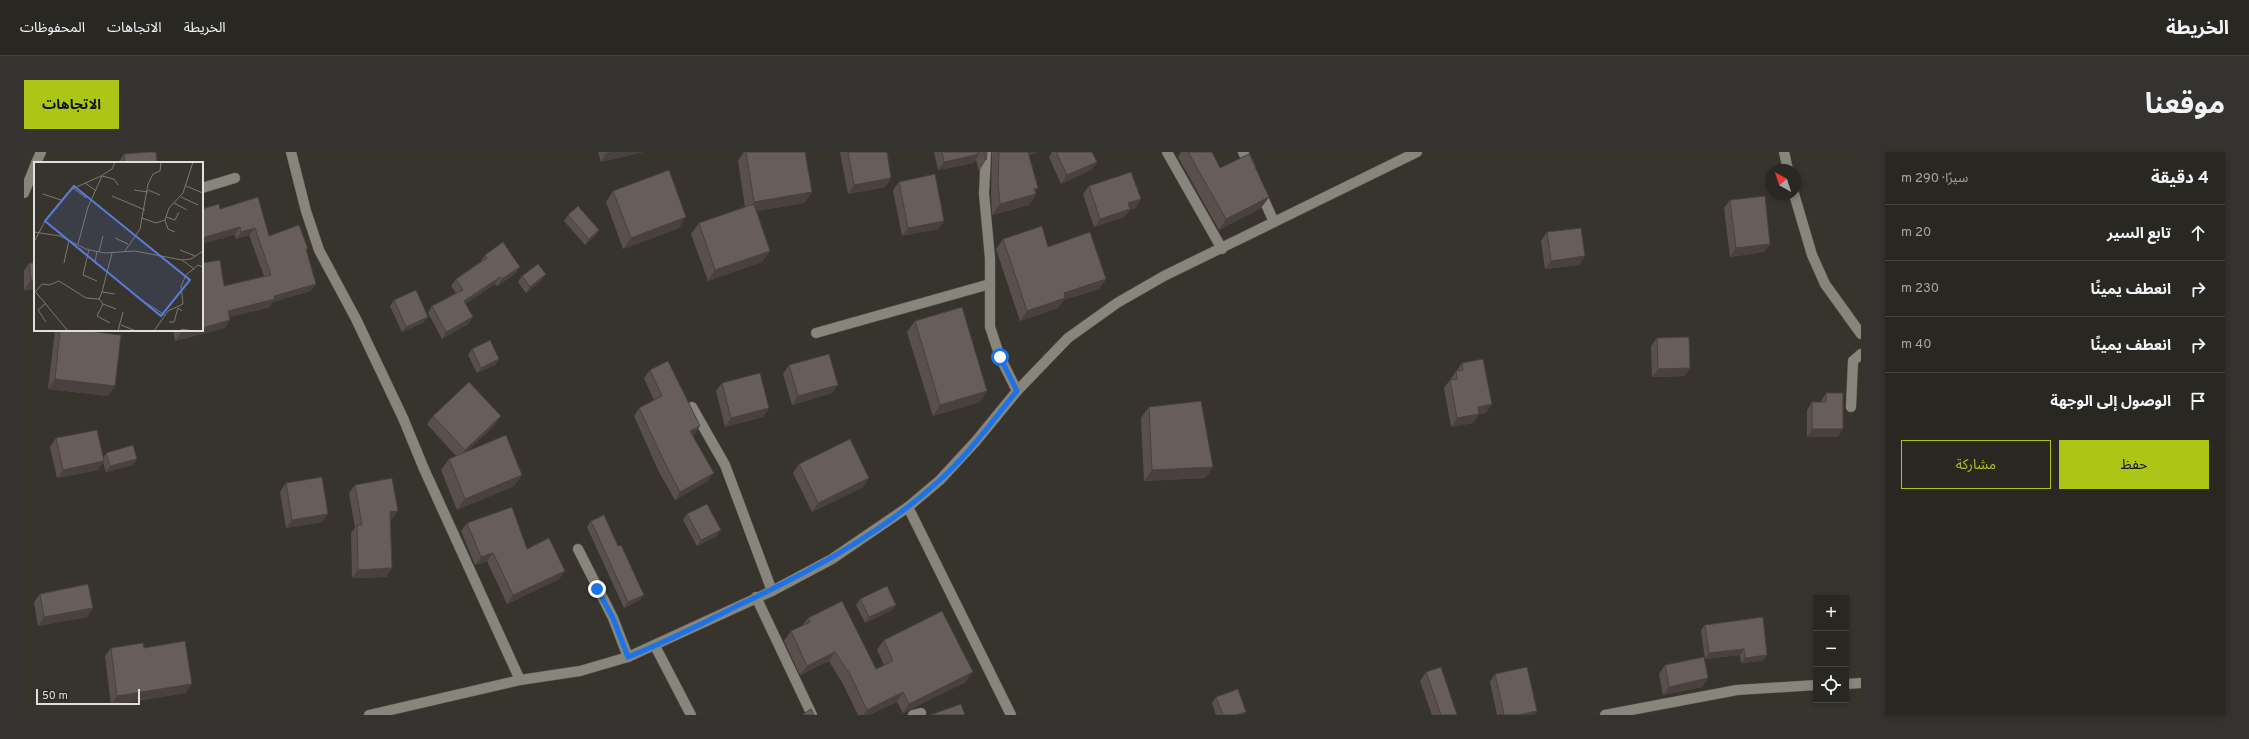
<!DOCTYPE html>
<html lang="ar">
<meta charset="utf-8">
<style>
body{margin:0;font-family:Overpass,"Noto Sans Arabic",sans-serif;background:#35332f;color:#f1f3f6;direction:rtl}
.controls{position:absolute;right:12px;bottom:12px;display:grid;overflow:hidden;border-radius:0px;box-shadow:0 2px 6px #0003}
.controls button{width:36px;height:36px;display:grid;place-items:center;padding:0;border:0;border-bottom:1px solid #454440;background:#292722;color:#f1f3f6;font:20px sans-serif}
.compass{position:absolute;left:1741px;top:12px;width:36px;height:36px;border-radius:50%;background:#292722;box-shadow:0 2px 6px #0003;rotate:321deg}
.scale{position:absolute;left:12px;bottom:10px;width:104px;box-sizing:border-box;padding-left:4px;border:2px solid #e1dfda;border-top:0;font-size:11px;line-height:14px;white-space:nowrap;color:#e1dfda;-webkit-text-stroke:3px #2c2a23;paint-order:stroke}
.stop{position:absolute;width:12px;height:12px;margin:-9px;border:3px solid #1a73e8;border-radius:50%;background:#fff}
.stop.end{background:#1a73e8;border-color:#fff;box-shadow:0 1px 4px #0008}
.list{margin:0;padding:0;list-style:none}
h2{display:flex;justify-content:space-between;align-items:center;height:52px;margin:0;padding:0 16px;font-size:17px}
h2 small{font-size:13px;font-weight:400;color:#a5a5a5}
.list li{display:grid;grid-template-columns:26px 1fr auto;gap:12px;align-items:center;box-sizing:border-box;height:56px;padding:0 16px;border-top:1px solid #454440}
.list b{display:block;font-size:15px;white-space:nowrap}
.list em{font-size:13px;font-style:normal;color:#a5a5a5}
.actions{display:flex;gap:8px;padding:12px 16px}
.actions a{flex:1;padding:9px 0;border:1px solid #abc615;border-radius:0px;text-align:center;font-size:14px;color:#abc615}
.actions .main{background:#abc615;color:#111}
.icon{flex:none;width:22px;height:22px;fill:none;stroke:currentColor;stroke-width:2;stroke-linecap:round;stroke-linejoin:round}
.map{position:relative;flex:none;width:1837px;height:563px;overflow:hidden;direction:ltr;border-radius:0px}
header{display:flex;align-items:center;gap:24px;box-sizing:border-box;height:56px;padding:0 20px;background:#292722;border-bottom:1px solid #454440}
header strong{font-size:19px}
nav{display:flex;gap:22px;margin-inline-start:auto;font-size:14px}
.intro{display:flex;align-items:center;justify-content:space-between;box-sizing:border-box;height:96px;padding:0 24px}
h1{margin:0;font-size:28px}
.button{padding:10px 18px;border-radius:0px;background:#abc615;color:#111;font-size:14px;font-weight:700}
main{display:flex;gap:24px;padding:0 24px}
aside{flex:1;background:#292722;border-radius:0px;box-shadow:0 2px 6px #0003}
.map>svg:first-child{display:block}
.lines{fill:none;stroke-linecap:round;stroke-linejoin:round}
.minor-casing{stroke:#55534c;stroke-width:11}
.minor{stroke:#87857c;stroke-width:10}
.wall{fill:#59504d}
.shaded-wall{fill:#48413f}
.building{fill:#675d5a;stroke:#48413f}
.route{stroke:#1a73e8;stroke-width:5}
.inset-road{fill:none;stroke:#7b7872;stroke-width:1}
.view{fill:#587ad9;fill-opacity:0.15;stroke:#587ad9;stroke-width:2}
.inset-edge{fill:none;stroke:#e1dfda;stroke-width:2}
</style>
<header>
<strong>الخريطة</strong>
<nav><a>الخريطة</a><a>الاتجاهات</a><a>المحفوظات</a></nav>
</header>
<div class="intro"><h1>موقعنا</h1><a class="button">الاتجاهات</a></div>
<main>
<aside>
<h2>4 دقيقة<small>سيرًا · 290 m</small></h2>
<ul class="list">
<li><svg class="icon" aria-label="ahead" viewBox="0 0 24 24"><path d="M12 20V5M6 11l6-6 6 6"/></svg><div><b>تابع السير</b></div><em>20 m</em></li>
<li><svg class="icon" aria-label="right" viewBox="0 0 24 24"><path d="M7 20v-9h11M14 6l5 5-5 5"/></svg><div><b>انعطف يمينًا</b></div><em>230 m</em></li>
<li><svg class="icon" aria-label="right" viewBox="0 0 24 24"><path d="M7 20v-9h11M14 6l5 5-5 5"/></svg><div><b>انعطف يمينًا</b></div><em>40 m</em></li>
<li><svg class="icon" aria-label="arrive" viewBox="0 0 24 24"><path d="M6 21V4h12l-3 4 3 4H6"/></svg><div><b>الوصول إلى الوجهة</b></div></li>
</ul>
<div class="actions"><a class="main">حفظ</a><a>مشاركة</a></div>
</aside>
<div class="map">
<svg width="1837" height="563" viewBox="0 0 1837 563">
<rect width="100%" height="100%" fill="#37342d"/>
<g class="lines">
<g class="minor-casing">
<g id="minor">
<path d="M267,0l15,59 13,39 37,69 47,99 21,51 96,211"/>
<path d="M962,0l-2,42 6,64v69l10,30 17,34"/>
<path d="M1143,0l55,97"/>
<path d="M1219,0l7,15"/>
<path d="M1760,0l4,18"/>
<path d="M12,11l5,-11"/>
<path d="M178,36l33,-10"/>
<path d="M1236,39l14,31"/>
<path d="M0,41l11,-27"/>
<path d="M1770,42l18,61 13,29 36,50"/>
<path d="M792,181l174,-49"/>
<path d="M668,255l33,58 47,126"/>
<path d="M1827,255l2,-46 8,-7"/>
<path d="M884,355l103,208"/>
<path d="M554,397l35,69 15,39"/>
<path d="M732,445l56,118"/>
<path d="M631,494l36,69"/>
<path d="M1822,532l15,-1"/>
<path d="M345,563l151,-35 60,-9 48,-14 144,-66 60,-32 76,-52 32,-27 36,-39 41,-50 51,-53 49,-35 47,-27 253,-124"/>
<path d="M889,563l8,-2"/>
<path d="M1581,563l132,-25 79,-5"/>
</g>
</g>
<use href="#minor" class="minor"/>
</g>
<g class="wall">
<path d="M574,0h45l-42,10z"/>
<path d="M720,0h61l7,40 -8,11 -48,8 14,40 -8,11 -54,19 -17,-47 8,-11 46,-16 -7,-46z"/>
<path d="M816,0h47l4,26 -6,9 -37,7z"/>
<path d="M910,0h53l-1,8 -7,11 -3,-11 -3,3 -35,7z"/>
<path d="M968,0h46l-9,3 9,33 -3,4 1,2 -7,11 -37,10 -1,-21z"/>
<path d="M1028,0h40l5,10 -6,8 -30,14 -12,-27z"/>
<path d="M1157,0h31l8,16 49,29 -8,11 -42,22 -41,-73z"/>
<path d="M100,2l33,9h-37v-3z"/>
<path d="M875,30l45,39 -6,8 -36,7 -9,-46z"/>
<path d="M1065,34l52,13 -6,9 -5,2 -6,7 -30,10 -11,-33z"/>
<path d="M589,39l66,37 -56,21 -17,-47z"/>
<path d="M1706,48l40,44 -6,8 -34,5 -6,-49z"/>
<path d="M196,57l49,27 39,13 -2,2 10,33 -6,7 -37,11 -3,5 -41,10 -4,11 -50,13 -2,-11h29l22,-44 40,-10 -15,-41 -13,4 -1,-4z"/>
<path d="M544,63l27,21 -10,9 -21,-24z"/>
<path d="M1523,80l38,24 -6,9 -34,4 -4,-28z"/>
<path d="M979,87l45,8 58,32 -7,10 -35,11 -6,8 -38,13 -24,-72z"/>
<path d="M11,100v37l-11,1v-19l5,-8h6l-1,-9z"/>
<path d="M461,103l35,12 -5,7 -18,12 -2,-2 -30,20 8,13 -5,7 -26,15 -14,-26 4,-7 24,-13 -5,-7 5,-7 24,-17z"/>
<path d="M498,124l20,4 -16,13 -8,-11z"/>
<path d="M370,148l30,22 -22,10 -12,-26z"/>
<path d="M891,169l65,81 -47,14 -26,-84z"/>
<path d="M31,178h40l13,66 -60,-7z"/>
<path d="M1633,186l33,30 -6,8 -32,1 -1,-31z"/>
<path d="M448,197l27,10 -4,6 -18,8 -9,-18z"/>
<path d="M1438,211l24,50 -7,1 -6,9 -22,4 -7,-39 6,-8z"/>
<path d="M765,213l43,28 -40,12 -9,-31z"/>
<path d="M626,218l45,64 -2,1 15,46 -33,19 -16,-28 -25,-56 5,-8 15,-8 -10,-22z"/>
<path d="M698,231l47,25 -6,9 -38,10 -9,-36z"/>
<path d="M1802,241l12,44h-31v-27l5,-8h9v-1z"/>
<path d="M1125,255l64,60 -8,11 -61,3 -3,-63z"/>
<path d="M409,264l62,9 -29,27 56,23 -8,11 -57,24 -16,-40 8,-11 7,-3 -29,-32z"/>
<path d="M32,286l47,20 3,-5 31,6 -4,6 -27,7 -3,-10 -5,8 -41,8 -7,-31z"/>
<path d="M775,312l70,14 -6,9 -51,25 -19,-39z"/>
<path d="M262,331l36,39 -36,6 -6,-36z"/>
<path d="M331,333l37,34h-2l2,49 -6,9 -34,1 -1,-45 4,-5 -6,-35z"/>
<path d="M663,362l30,22 -20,10 -14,-26z"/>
<path d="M567,369l27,25 26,49 -4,5 -16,8 -37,-81z"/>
<path d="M443,371l60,26 38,22 -6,8 -52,25 -20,-43 -12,4 -14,-34z"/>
<path d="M16,442l53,14 -6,9 -49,9 -4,-24z"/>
<path d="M836,447l36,6 -4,5 -27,13 -9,-18z"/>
<path d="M784,466l68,51 8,-4 -7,-15 7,-10 82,42 -63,31 -6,-11 -28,13h-11l-15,-31 -14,-23 -29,14 -16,-34 7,-10 11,-5z"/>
<path d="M1681,473l58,36 -22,2 -1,-8 -35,4 -4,-29z"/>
<path d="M87,496h33l42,45 -75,12 -6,-49z"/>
<path d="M1641,513l43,13 -6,9 -39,8 -4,-21z"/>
<path d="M1402,520l31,43h-25l-12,-34z"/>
<path d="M1471,522l42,37 -3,4h-37l-7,-33z"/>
<path d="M1192,545l27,18h-27l-4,-12z"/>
</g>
<g class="shaded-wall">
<path d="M587,0h32l-42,10 5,-9z"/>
<path d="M999,0h15l-19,5z"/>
<path d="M955,2l-6,9 -35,7 6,-8z"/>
<path d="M1073,10l-6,8 -30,14 6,-9z"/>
<path d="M867,26l-6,9 -37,7 6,-9z"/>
<path d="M1014,36l-6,7 4,-1 -7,11 -37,10 8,-11z"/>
<path d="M788,40l-8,11 -58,10 8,-11z"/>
<path d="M1245,45l-8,11 -42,22 7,-11z"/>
<path d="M1117,47l-6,9 -5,2 -6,7 -30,10 6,-8 28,-16z"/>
<path d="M662,65l-7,11 -56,21 8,-11z"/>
<path d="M920,69l-6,8 -36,7 6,-8z"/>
<path d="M216,75l-5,8 -33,9v-6z"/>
<path d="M231,76l-6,7 -13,4 5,-7z"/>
<path d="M575,78l-4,6 -10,9 4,-6z"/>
<path d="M1746,92l-6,8 -34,5 6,-9z"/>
<path d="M746,99l-8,11 -54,19 7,-11z"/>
<path d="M1561,104l-6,9 -34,4 6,-8z"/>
<path d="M496,115l-5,7 -18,12 5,-7z"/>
<path d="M522,122l-4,6 -16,13 4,-6z"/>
<path d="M476,125l-5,7 -36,24 5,-7z"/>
<path d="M1082,127l-7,10 -35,11 -6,8 -38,13 7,-10 37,-18z"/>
<path d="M7,128h4v9l-11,1z"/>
<path d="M292,132l-6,7 -37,11 -3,5 -47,12 5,-8 46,-15z"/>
<path d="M404,165l-4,5 -22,10 4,-5z"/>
<path d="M449,165l-5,7 -26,15 4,-7z"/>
<path d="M206,168l-5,8 -50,13 6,-8 11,-3h10v-2z"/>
<path d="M475,207l-4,6 -18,8 4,-5z"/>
<path d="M1666,216l-6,8 -32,1 6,-8z"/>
<path d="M31,227l60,7 -7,10 -60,-7z"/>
<path d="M814,233l-6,8 -40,12 6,-9z"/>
<path d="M963,239l-7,11 -47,14 7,-11z"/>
<path d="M1468,252l-6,9 -14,2 6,-8z"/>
<path d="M745,256l-6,9 -38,10 6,-9z"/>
<path d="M1455,262l-6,9 -22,4 6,-9z"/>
<path d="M477,264l-6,9 -36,34 6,-9z"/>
<path d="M676,274l-5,8 -10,5 5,-8z"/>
<path d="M1788,277h31l-5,8h-31z"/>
<path d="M113,307l-4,6 -27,7 4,-6z"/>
<path d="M80,309l-6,9 -41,8 6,-8z"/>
<path d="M1189,315l-8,11 -61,3 8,-11z"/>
<path d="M690,321l-6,8 -33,19 5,-8z"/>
<path d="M498,323l-8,11 -57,24 8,-11z"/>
<path d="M845,326l-6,9 -51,25 6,-9z"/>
<path d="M374,359l-6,8 -8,1 6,-8z"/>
<path d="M304,362l-6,8 -36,6 6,-8z"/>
<path d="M697,378l-4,6 -20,10 4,-6z"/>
<path d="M469,401l-6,8 -12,4 6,-8z"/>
<path d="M368,416l-6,9 -34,1 6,-8z"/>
<path d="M541,419l-6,8 -52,25 6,-9z"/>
<path d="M620,443l-4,5 -16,8 4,-6z"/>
<path d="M872,453l-4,5 -27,13 4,-6z"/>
<path d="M69,456l-6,9 -49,9 6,-9z"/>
<path d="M1720,497l-4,6 -35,4 4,-6z"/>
<path d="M811,500l-6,9 -29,14 7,-9z"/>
<path d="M1743,503l-4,6 -22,2 4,-5z"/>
<path d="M949,520l-7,10 -63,31 6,-9z"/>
<path d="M1684,526l-6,9 -39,8 6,-8z"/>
<path d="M168,532l-6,9 -75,12 6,-9z"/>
<path d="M879,540l-6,10 -28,13h-6l4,-5z"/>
<path d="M1513,559l-3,4h-16z"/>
<path d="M1222,560l-3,3h-7z"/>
</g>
<g class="building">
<path d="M125,0h7l1,11h-32l-1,-9z"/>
<path d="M722,0h59l7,40 -58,10z"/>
<path d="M824,0h39l4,26 -37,7z"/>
<path d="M918,0h36l1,2 -35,8z"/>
<path d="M960,0h3l-1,8z"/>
<path d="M975,0h29l10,36 -4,1 2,5 -36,10 -2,-21z"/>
<path d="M1032,0h36l5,10 -30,13z"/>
<path d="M1164,0h24l8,16 29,-14 20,43 -43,22z"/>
<path d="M645,18l17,47 -55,21 -18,-47z"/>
<path d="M1107,20l10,27 -13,4 2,6 -30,10 -11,-33z"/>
<path d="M911,22l9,47 -36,7 -9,-46z"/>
<path d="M1741,44l5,48 -34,4 -6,-48z"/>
<path d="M234,45l11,39 30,-11 9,24h-2l10,35 -42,12 1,3 -47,12 2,9 -28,8v-65l18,-3 4,26 47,-11 -16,-47 -14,4 -1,-5 -38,11v-29l17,-5 1,5z"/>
<path d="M730,52l16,47 -55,19 -16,-47z"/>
<path d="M554,54l21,24 -10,9 -21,-24z"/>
<path d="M1018,74l6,21 42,-15 16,47 -42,14 1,5 -38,13 -24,-72z"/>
<path d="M1557,76l4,28 -34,5 -4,-29z"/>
<path d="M479,90l17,25 -18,12 -2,-2 -36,24 9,16 -27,15 -14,-26 31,-16 -7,-11 31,-21 -2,-3z"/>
<path d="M5,111h6v17h-4z"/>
<path d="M514,112l8,10 -16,13 -8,-11z"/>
<path d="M392,138l12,27 -22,10 -12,-27z"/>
<path d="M938,155l25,84 -47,14 -25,-84z"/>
<path d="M36,178h35v2l26,3 -6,51 -60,-7z"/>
<path d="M156,178h12l-11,3z"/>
<path d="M1665,185l1,31 -32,1 -1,-31z"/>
<path d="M466,188l9,19 -18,9 -9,-19z"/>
<path d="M805,202l9,31 -40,11 -9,-31z"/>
<path d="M1459,207l9,45 -14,3 1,7 -22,4 -7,-38 7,-1 -1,-8 7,-1 -1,-7z"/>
<path d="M644,209l32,65 -10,5 24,42 -34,19 -15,-29 -26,-55 23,-12 -12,-26z"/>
<path d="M736,221l9,35 -38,10 -9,-35z"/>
<path d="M445,230l32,34 -36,34 -32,-34z"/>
<path d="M1802,241h17v36h-31v-27h14z"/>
<path d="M1177,249l12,66 -61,3 -3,-63z"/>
<path d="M73,278l7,31 -41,9 -7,-32z"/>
<path d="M482,283l16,40 -57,24 -16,-40z"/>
<path d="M826,287l19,39 -51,25 -19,-39z"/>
<path d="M109,293l4,14 -27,7 -4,-13z"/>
<path d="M298,325l6,37 -36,6 -6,-37z"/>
<path d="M368,326l6,33 -8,1 2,56 -34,2 -1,-45h5l-7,-40z"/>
<path d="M683,352l14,26 -20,10 -14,-26z"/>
<path d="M488,355l15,42 22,-11 16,33 -52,24 -20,-42 -12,4 -14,-34z"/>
<path d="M580,363l14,31 3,-1 23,50 -16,7 -37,-81z"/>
<path d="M64,432l5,24 -49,9 -4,-23z"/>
<path d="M863,434l9,19 -27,12 -9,-18z"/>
<path d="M818,449l34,68 17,-8 -9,-21 58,-29 31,61 -64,32 -6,-12 -36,18 -17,-36 -15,-22 -28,14 -16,-35 19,-9 -2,-4z"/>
<path d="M1739,465l4,38 -22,3 -1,-9 -35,4 -4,-28z"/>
<path d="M161,489l7,43 -75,12 -6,-48 32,-5 1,5z"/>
<path d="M1680,505l4,21 -39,9 -4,-22z"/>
<path d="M1417,515l16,48h-16l-15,-43z"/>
<path d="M1503,515l10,44 -19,4h-19l5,-1 -9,-40z"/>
<path d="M1214,537l8,23 -10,3h-13l-7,-18z"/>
<path d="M937,552l4,11h-35z"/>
<path d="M787,557l3,6h-12z"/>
</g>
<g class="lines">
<path class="route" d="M573,437l16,29 15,39c37,-15 72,-32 107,-50 72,-34 145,-72 205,-127 29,-26 52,-59 77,-89l-17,-34"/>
</g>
<g transform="translate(10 10)">
<rect width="169" height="169" fill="#37342d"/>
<path class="inset-road" d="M68,14l12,3 4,6M51,21l10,7M152,24l17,7M39,26l13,10M100,28l14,2M114,28l12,5M9,32l18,6M78,34l33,14M147,35l17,8M140,41l13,7M132,55l9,3 4,-8M108,56l14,5 9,-3 4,-12 14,-15 10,-31M131,58l3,9 7,3M0,70l26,4 26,13 18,4 31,-2 47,9 9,-1 12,-8M81,76l13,6M0,80l12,-23 24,-29 31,-14 11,-7 3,-7M44,82l10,-37 14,-31M55,87l-6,26 14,6M146,88l15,6M63,89l-2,12 7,4M91,89l15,-22 8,-45 5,-10 7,-3 1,-9M65,90l4,-16M148,98l12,9M30,101l5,-23M0,128l34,41M2,129l6,-7 7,1 10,-4 27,17 13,1M68,130l10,-39M65,137l4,5 -6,12 13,7M65,137l3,-7 13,2M106,137l25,16M69,142l13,5M12,160l-8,-12 8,-7M135,160h5l4,-14 4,3M87,163l15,6M147,167l12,2M84,169l5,-19M120,169l14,-20 15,-7 -2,-18 5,-11 12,-10 5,2"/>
<path class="view" d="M40,24l116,94 -29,36 -116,-95z"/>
<rect width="169" height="169" class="inset-edge"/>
</g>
</svg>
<div class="controls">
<button>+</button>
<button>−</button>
<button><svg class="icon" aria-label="locate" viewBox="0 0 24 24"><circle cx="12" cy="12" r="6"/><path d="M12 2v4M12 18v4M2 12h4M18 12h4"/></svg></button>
</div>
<svg class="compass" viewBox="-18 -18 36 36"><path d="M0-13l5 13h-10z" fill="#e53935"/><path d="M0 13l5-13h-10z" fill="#a5a5a5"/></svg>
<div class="scale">50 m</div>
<div class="stop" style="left:976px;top:205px"></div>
<div class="stop end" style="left:573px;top:437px"></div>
</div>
</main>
